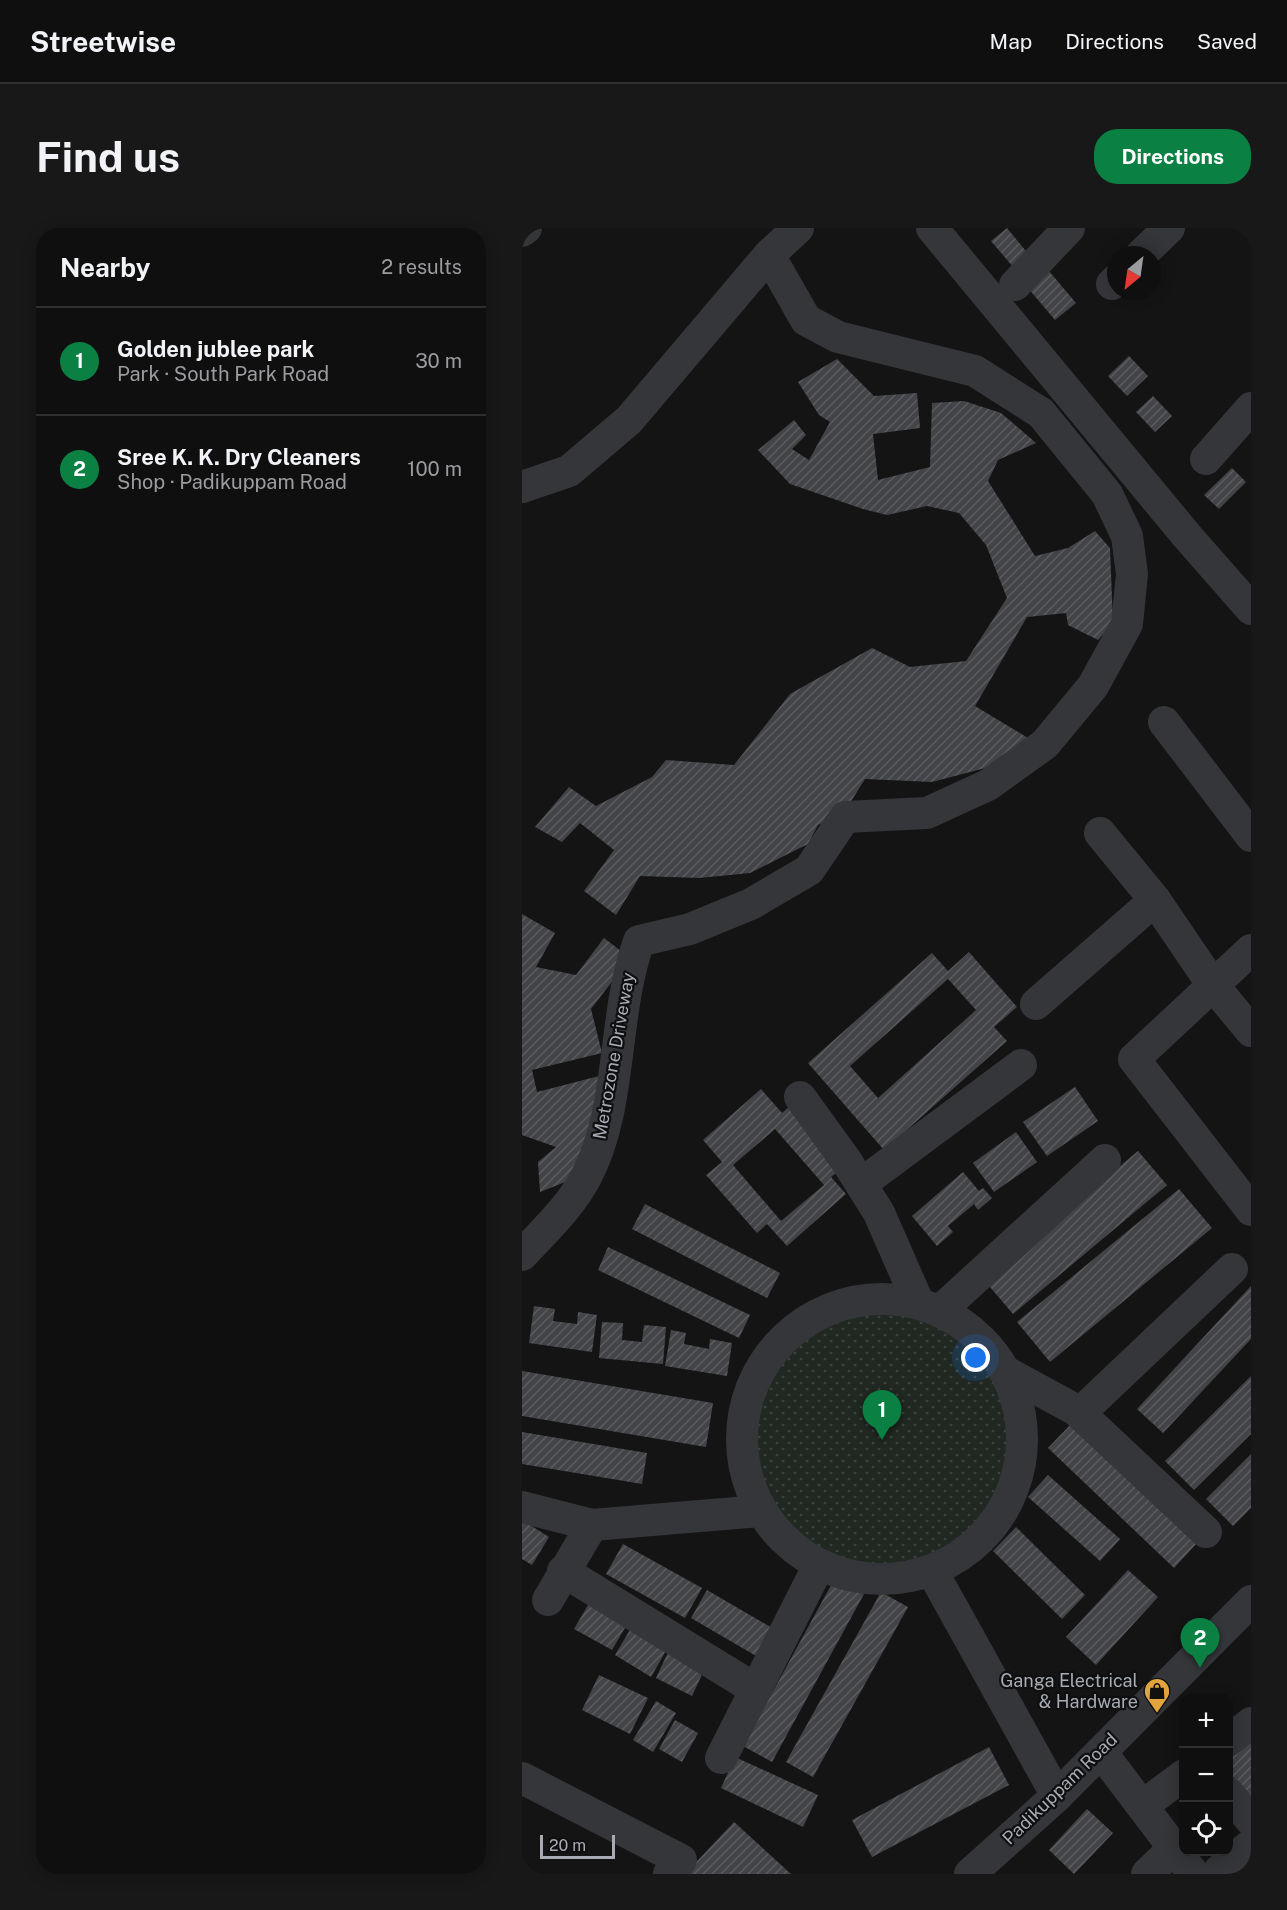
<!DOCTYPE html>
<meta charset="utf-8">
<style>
body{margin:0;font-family:"Public Sans",sans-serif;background:#181819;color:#f1f3f6}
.controls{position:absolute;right:18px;bottom:18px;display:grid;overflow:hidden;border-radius:12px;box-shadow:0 3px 15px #0003}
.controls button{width:54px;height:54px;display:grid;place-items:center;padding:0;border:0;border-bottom:2px solid #2f2f30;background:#0f0f10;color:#f1f3f6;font:30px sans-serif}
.compass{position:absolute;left:585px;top:18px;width:54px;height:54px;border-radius:50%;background:#0f0f10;box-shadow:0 3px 15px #0003;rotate:209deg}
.scale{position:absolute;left:18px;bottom:15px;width:75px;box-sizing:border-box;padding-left:6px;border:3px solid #a6abb4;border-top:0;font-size:16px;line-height:21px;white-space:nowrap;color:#a6abb4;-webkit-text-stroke:4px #0f0f10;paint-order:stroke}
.you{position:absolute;left:454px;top:1130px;width:21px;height:21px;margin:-15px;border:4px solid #fff;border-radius:50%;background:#1a73e8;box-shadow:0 0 0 9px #1a73e833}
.badge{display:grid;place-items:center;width:39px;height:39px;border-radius:50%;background:#0b8043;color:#fff;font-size:20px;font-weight:700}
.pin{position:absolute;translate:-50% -50px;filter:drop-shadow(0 2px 3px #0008)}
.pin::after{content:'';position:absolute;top:32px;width:21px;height:18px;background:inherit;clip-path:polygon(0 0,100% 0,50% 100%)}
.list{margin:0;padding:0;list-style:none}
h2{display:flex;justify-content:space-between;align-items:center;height:78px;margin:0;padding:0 24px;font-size:26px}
h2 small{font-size:20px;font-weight:400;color:#9b9c9f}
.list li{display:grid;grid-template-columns:39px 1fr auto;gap:18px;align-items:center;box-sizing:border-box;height:108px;padding:0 24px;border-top:2px solid #2f2f30}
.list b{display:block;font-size:22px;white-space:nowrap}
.list p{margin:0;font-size:20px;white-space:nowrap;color:#9b9c9f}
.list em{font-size:20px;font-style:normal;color:#9b9c9f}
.icon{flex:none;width:33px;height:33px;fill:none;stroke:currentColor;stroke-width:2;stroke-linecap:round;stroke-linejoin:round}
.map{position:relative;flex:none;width:729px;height:1646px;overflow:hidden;border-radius:24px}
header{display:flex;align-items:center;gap:36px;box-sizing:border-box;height:84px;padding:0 30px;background:#0f0f10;border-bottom:2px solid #2f2f30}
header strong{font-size:28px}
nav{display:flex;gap:33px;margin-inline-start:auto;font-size:21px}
.intro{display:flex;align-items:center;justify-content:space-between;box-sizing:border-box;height:144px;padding:0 36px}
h1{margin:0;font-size:42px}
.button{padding:15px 27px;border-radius:24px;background:#0b8043;color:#fff;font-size:21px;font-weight:700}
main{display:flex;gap:36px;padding:0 36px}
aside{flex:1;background:#0f0f10;border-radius:24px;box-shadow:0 3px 15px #0003}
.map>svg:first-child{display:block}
.park{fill:url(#park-dots)}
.building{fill:url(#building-hatch);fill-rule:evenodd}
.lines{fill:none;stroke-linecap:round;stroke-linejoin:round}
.minor{stroke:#35363a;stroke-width:32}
.labels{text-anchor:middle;stroke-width:4.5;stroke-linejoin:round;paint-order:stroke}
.street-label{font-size:18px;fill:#a6abb4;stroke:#0f0f10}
.poi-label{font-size:18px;fill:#a6abb4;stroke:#0f0f10;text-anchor:end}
</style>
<header>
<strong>Streetwise</strong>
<nav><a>Map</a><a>Directions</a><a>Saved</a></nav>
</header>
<div class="intro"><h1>Find us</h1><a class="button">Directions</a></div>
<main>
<aside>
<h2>Nearby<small>2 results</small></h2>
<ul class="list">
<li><span class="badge">1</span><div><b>Golden jublee park</b><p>Park · South Park Road</p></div><em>30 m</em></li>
<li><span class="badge">2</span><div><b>Sree K. K. Dry Cleaners</b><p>Shop · Padikuppam Road</p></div><em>100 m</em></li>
</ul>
</aside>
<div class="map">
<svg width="729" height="1646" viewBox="0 0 729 1646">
<defs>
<pattern id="park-dots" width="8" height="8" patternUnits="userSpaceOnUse" patternTransform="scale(1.5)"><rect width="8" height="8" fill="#202821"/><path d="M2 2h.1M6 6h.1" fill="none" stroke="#3d443f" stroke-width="1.8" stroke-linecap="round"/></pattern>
<pattern id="building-hatch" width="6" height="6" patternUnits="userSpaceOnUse" patternTransform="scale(1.5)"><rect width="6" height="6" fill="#434448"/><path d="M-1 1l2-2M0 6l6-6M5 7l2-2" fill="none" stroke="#5b5c60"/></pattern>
</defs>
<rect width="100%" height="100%" fill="#141415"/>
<circle class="park" cx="360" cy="1212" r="126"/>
<g class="building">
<path d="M485,0l27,33 -15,13 -28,-33z"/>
<path d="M521,36l33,39 -21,17 -33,-39z"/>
<path d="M607,128l19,20 -21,20 -19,-20z"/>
<path d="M315,131l37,37 43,-3 3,35 -47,6 5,46 52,-13 2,-64 32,-2 37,12 35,30 -38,17 -10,21 47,75 33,-8 27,-17 15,17 3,75 -15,17 -30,-15 -2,-12 -39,4 -52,89 58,35 -25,21 -76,20 -67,-3 -22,35 -25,11 -10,19 -58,29 -51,5 -59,-2 -24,39 -32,-24 30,-41 -34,-27 -18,19 -27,-15 34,-40 27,19 56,-29 14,-17 68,5 56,-71 82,-46 38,19 56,-6 41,-63 -21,-53 -27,-32 -32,-7 -40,9 -24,-6 -73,-25 -32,-34 36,-30 12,15 -14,14 17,11 21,-38 -11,-7 -21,-33z"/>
<path d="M631,168l19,20 -17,16 -19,-20z"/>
<path d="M710,240l14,14 -27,27 -15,-14z"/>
<path d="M0,686l33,19 -19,34 40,8 28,-37 26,20 -39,51 11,44 -70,17 5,22 66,-17 -25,102 -38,15 -2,-30 18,-15 -34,-12z"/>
<path d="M447,724l48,55 -23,20 13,14 -123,109 -76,-87 124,-110 16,18zM426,751l28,31 -98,88 -28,-32z"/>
<path d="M553,859l23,34 -51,35 -24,-34z"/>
<path d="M239,861l21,24 9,-8 54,61 -14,11 15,17 -59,52 -20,-22 -10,9 -51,-58 16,-13 -19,-22zM253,901l49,56 -43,36 -48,-56z"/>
<path d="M494,904l21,30 -43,30 -21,-29z"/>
<path d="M616,923l29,34 -154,129 -29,-34z"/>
<path d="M441,944l16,19 4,-3 9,10 -14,12 -4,-6 -26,22 5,6 -16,14 -25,-30z"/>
<path d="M657,961l33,39 -162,134 -33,-40z"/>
<path d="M123,976l135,69 -13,25 -135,-69z"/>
<path d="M86,1019l142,68 -11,23 -141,-68z"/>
<path d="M729,1058v53l-88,94 -26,-24z"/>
<path d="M12,1078l21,3 -2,12 24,3 1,-12 19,3 -5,37 -63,-9z"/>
<path d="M80,1094l21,1 -1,17 20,2 2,-17 22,2 -3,37 -64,-6z"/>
<path d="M149,1102l15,3 -2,11 25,5 1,-10 22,4 -5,33 -62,-10z"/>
<path d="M0,1143l191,32 -7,44 -184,-31z"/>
<path d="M729,1148v58l-57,56 -29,-29z"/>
<path d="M552,1193l125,120 -25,27 -126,-120z"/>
<path d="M0,1204l125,21 -5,31 -120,-20z"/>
<path d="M729,1226v54l-18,18 -27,-27z"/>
<path d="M526,1247l72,64 -20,22 -72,-64z"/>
<path d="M0,1292l27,17 -17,28 -10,-6z"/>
<path d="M494,1299l69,68 -23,24 -69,-68z"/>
<path d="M101,1316l79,44 -17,30 -79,-44z"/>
<path d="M606,1342l30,27 -62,68 -30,-28z"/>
<path d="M313,1350l29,16 -92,168 -29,-16z"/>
<path d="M185,1362l72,42 -16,28 -72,-42z"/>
<path d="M359,1364l27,15 -95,170 -27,-15z"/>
<path d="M69,1372l38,21 -17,29 -38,-21z"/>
<path d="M109,1400l36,21 -16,28 -36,-22z"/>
<path d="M148,1420l36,18 -14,30 -36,-18z"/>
<path d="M77,1447l49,23 -18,36 -48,-24z"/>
<path d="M134,1473l20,12 -23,39 -20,-12z"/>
<path d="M153,1492l23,13 -16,29 -23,-13z"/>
<path d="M729,1508v65l-23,-31v-18z"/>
<path d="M467,1519l20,38 -137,72 -20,-37z"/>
<path d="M213,1529l83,38 -15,32 -82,-39z"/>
<path d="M565,1581l26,24 -39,41 -25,-24z"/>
<path d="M212,1594l57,52h-106z"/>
</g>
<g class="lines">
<g class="minor">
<path d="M410,0l255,308 64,73"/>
<path d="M0,3l4,-3"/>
<path d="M619,27l28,-27"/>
<path d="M590,56l4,-4"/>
<path d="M493,57l54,-57"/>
<path d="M684,231l45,-51"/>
<path d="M0,259l47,-16 60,-51 140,-165"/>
<path d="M642,494l87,114"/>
<path d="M578,605l55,67 57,84 39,47"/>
<path d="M729,722l-117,109 117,151"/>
<path d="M514,776l119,-104"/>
<path d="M278,869l47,65 32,51 39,89"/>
<path d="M339,956l160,-119"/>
<path d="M0,1027c22,-24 49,-49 64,-78 37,-70 26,-160 53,-236l51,-12 61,-25 58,-34 36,-53 82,-4 61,-28 57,-41 48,-58 34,-62 5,-50 -5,-38 -20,-42 -66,-81 -66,-42 -137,-34 -32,-17 -37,-65 29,-27"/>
<circle cx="360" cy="1211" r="140"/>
<path d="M420,1081l163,-149"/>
<path d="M484,1144l70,38 130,122"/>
<path d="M558,1185l152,-144"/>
<path d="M0,1279l70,18 168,-14"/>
<path d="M41,1343l192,118"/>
<path d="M410,1343l125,225"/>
<path d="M26,1372l44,-75"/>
<path d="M706,1513l23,-18"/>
<path d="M579,1524l91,120"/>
<path d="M199,1530l98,-193"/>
<path d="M0,1550l159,82 -12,14"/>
<path d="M706,1565l23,27"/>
<path d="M631,1570l31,-23"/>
<path d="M698,1642l31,-25"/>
<path d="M448,1646l87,-78 194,-195"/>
<path d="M625,1646l27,-26"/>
</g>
</g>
<defs>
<g id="shop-pin" transform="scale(1.35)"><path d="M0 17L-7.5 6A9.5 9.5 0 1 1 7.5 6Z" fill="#e2a53e" stroke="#0f0f10"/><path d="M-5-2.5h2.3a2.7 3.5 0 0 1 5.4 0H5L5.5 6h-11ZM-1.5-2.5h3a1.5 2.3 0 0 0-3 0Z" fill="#111"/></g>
</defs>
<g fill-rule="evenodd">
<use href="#shop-pin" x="635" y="1463"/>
</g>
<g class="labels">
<g class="street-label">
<text transform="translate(92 828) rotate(-80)" y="6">Metrozone Driveway</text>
<text transform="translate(538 1561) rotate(-44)" y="6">Padikuppam Road</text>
</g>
<g class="poi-label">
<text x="616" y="1459">Ganga Electrical<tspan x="616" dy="21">&amp; Hardware</tspan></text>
</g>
</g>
</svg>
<div class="controls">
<button>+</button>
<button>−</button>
<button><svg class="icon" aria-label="locate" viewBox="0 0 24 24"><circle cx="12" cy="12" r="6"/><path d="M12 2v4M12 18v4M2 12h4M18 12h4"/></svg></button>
</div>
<svg class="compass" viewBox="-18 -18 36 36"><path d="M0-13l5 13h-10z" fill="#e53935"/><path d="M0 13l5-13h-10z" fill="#9b9c9f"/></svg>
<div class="scale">20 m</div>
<div class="you"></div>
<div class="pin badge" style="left:360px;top:1212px">1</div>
<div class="pin badge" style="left:678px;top:1440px">2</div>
</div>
</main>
